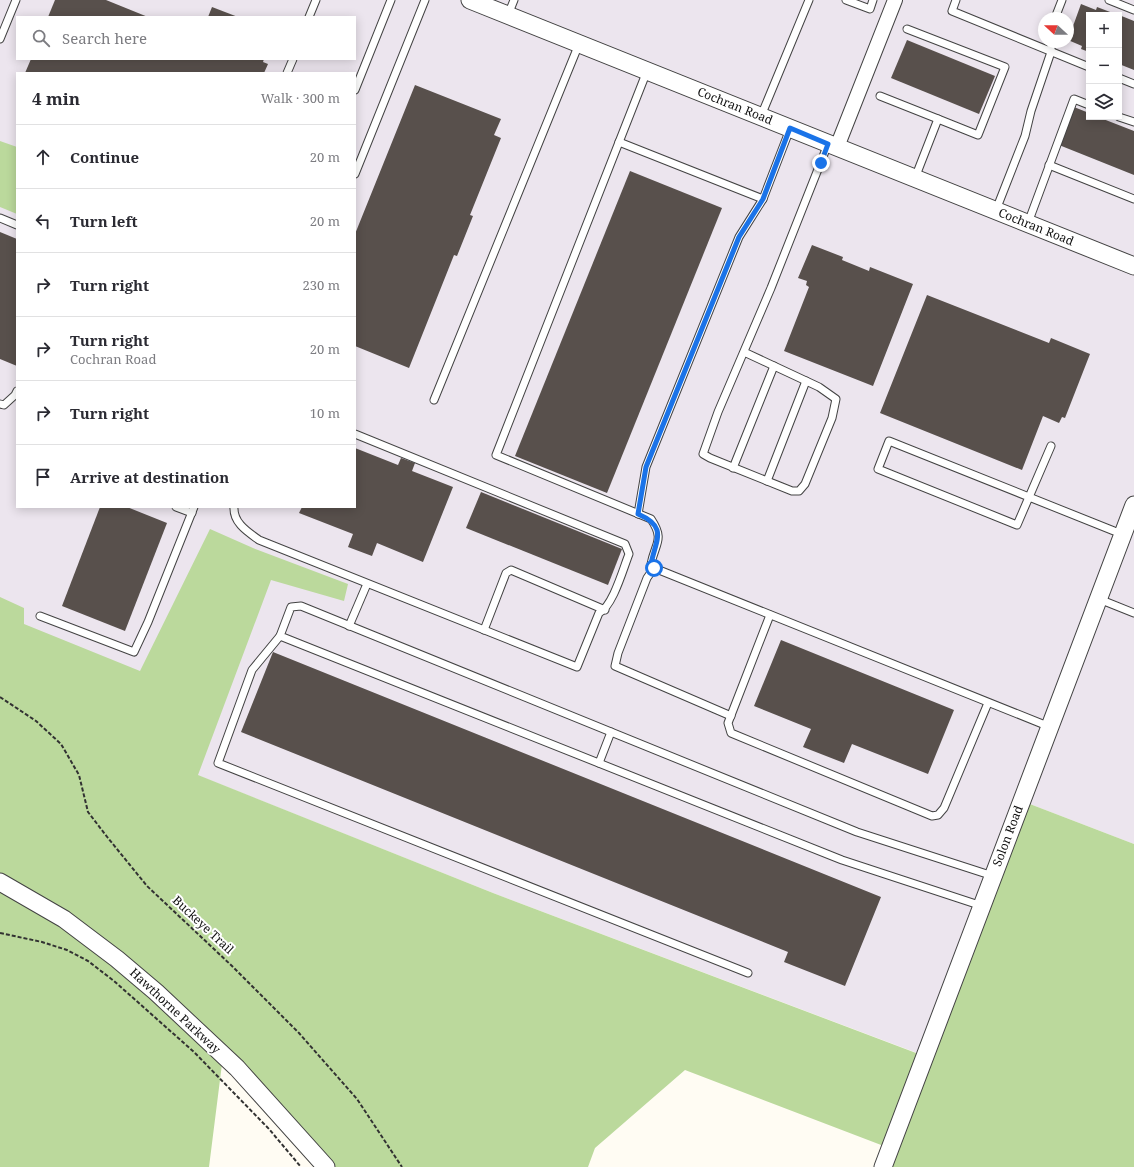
<!DOCTYPE html>
<meta charset="utf-8">
<style>
body{margin:0;font-family:"Noto Serif",serif;background:#f7f7f7;color:#2b2b33}
.controls{position:absolute;right:12px;top:12px;display:grid;overflow:hidden;border-radius:0px;box-shadow:0 2px 10px #0003}
.controls button{width:36px;height:36px;display:grid;place-items:center;padding:0;border:0;border-bottom:1px solid #e1e1e2;background:#fff;color:#2b2b33;font:20px sans-serif}
.compass{position:absolute;left:1038px;top:12px;width:36px;height:36px;border-radius:50%;background:#fff;box-shadow:0 2px 10px #0003;rotate:291deg}
.stop{position:absolute;width:12px;height:12px;margin:-9px;border:3px solid #1a73e8;border-radius:50%;background:#fff}
.stop.end{background:#1a73e8;border-color:#fff;box-shadow:0 1px 4px #0008}
.list{margin:0;padding:0;list-style:none}
h2{display:flex;justify-content:space-between;align-items:center;height:52px;margin:0;padding:0 16px;font-size:17px}
h2 small{font-size:13px;font-weight:400;color:#7c7c81}
.list li{display:grid;grid-template-columns:26px 1fr auto;gap:12px;align-items:center;box-sizing:border-box;height:64px;padding:0 16px;border-top:1px solid #e1e1e2}
.list b{display:block;font-size:15px;white-space:nowrap}
.list p{margin:0;font-size:13px;white-space:nowrap;color:#7c7c81}
.list em{font-size:13px;font-style:normal;color:#7c7c81}
.icon{flex:none;width:22px;height:22px;fill:none;stroke:currentColor;stroke-width:2;stroke-linecap:round;stroke-linejoin:round}
.map{position:relative;flex:none;width:1134px;height:1167px;overflow:hidden}
.search{position:absolute;background:#fff;box-shadow:0 2px 10px #0003;left:16px;top:16px;width:340px;height:44px;display:flex;align-items:center;gap:10px;box-sizing:border-box;padding:0 14px;border-radius:0px;color:#7c7c81;font-size:15px}
.panel{position:absolute;background:#fff;box-shadow:0 2px 10px #0003;left:16px;top:72px;width:340px;height:436px;border-radius:0px}
.map>svg:first-child{display:block}
.industrial{fill:#ece5ee;fill-rule:evenodd}
.forest{fill:#bbd99c}
.building{fill:#58504c}
.lines{fill:none;stroke-linecap:round;stroke-linejoin:round}
.service-casing{stroke:#434343;stroke-width:9}
.minor-casing{stroke:#434343;stroke-width:16}
.tertiary-casing{stroke:#434343;stroke-width:19}
.path{stroke:#323232;stroke-width:2;stroke-dasharray:4 2;stroke-linecap:butt}
.service{stroke:#fff;stroke-width:7}
.minor{stroke:#fff;stroke-width:14}
.tertiary{stroke:#fff;stroke-width:17}
.route{stroke:#1a73e8;stroke-width:5}
.labels{text-anchor:middle;stroke-width:4;stroke-linejoin:round;paint-order:stroke}
.street-label{font-size:12px;fill:#101010;stroke:#fff}
</style>
<div class="map">
<svg width="1134" height="1167" viewBox="0 0 1134 1167">
<rect width="100%" height="100%" fill="#fffcf3"/>
<path class="industrial" d="M0,0h1134v844l-112,-43 -97,255 -432,-163 -341,-136 -152,-108zM1089,15h30v102h-30zM17,17h338v42h-338zM1044,18h24v24h-24zM17,73h338v434h-338z"/>
<g class="forest">
<path d="M0,141l17,6v67l-17,-7z"/>
<path d="M210,529l43,19 95,36 -4,17 -73,-21 -73,195 295,118 431,163 98,-255 112,43v323h-251l6,-19 -204,-78 -90,78 -7,19h-262l-103,-111 -14,111h-209v-570l24,11v16l116,47z"/>
</g>
<g class="building">
<path d="M55,0h51l42,17h-100z"/>
<path d="M1081,4l15,6 1,-3 21,8h-29v37l-8,-3 1,-3 -14,-6z"/>
<path d="M212,7l26,10h-30z"/>
<path d="M1119,15l15,6v49l-15,-6z"/>
<path d="M907,40l88,36 -16,38 -88,-36z"/>
<path d="M31,59h233l-1,3 5,2 -4,9h-239z"/>
<path d="M415,85l86,34 -7,16 7,3 -31,77 3,1 -16,40 -3,-1 -45,113 -54,-22v-112z"/>
<path d="M1074,107l15,6v4h9l36,14v44l-75,-30z"/>
<path d="M630,171l92,37 -115,285 -92,-37z"/>
<path d="M0,232l17,7v127l-17,-7z"/>
<path d="M812,245l31,12 -1,3 27,11 1,-4 43,17 -40,102 -89,-35 25,-64 -3,-2 1,-4 -9,-3z"/>
<path d="M927,295l122,48 2,-5 39,16 -25,64 -3,-1 -3,6 -16,-7 -21,54 -142,-57z"/>
<path d="M355,448l43,17 3,-7 14,5 -3,8 41,16 -30,75 -46,-19 -5,13 -24,-9 5,-13 -54,-21 3,-6h53z"/>
<path d="M481,492l141,57 -14,36 -142,-57z"/>
<path d="M100,507h27l40,16 -42,108 -63,-25z"/>
<path d="M781,640l173,70 -26,64 -76,-30 -8,19 -41,-16 8,-18 -57,-23z"/>
<path d="M273,652l608,245 -36,89 -61,-24 4,-10 -547,-220z"/>
</g>
<g class="lines">
<g class="service-casing">
<g id="service">
<path d="M846,0l24,9 3,-9"/>
<path d="M956,0l-4,11 137,56"/>
<path d="M1109,0l25,10"/>
<path d="M508,15l6,-15"/>
<path d="M309,17l7,-17"/>
<path d="M1055,18l7,-18"/>
<path d="M907,29l98,38 -27,68 -40,-16 -23,59"/>
<path d="M0,39l16,-39"/>
<path d="M647,71l-151,384 155,64c14,21 4,24 0,45l3,4 396,159"/>
<path d="M287,73l6,-14"/>
<path d="M1119,78l15,6"/>
<path d="M355,90l36,-90"/>
<path d="M880,96l58,23"/>
<path d="M761,116l48,-116"/>
<path d="M1119,117l15,5"/>
<path d="M619,142l144,57"/>
<path d="M1049,165l85,34"/>
<path d="M355,174l70,-174"/>
<path d="M996,210l29,-74 6,-25 20,-59v-10"/>
<path d="M0,218l17,7"/>
<path d="M1028,223l46,-124 15,6"/>
<path d="M744,352l75,35 17,12 -4,19 -27,66 -6,7h-7l-82,-33 -7,-4 15,-42 53,-124 57,-144"/>
<path d="M434,400l145,-356"/>
<path d="M0,404l4,1 11,-10 2,-4"/>
<path d="M1051,446l-34,79 -139,-56 11,-28 225,90 9,3"/>
<path d="M733,468l41,-102"/>
<path d="M767,481l39,-100"/>
<path d="M176,507l16,6"/>
<path d="M234,507c-1,16 14,25 25,33l318,127 22,-54c14,-7 24,-44 30,-59l-4,-10 -270,-110"/>
<path d="M638,514l8,-47 93,-230 24,-38 27,-70"/>
<path d="M654,568l-7,10 -29,75 -3,13 116,50"/>
<path d="M1099,599l35,14"/>
<path d="M770,615l-42,108 3,10 201,83 6,-1 6,-7 44,-105"/>
<path d="M40,616l94,36 14,-30 46,-115"/>
<path d="M349,626l18,-42"/>
<path d="M484,630l22,-57 5,-3 94,40"/>
<path d="M280,636l-28,34 -34,93 530,210"/>
<path d="M599,763l12,-31"/>
<path d="M982,906l-140,-46 -562,-224 11,-29 10,-1 556,226 136,44"/>
</g>
</g>
<g class="minor-casing">
<path id="minor" d="M837,147l58,-147"/>
</g>
<g class="tertiary-casing">
<g id="tertiary">
<path d="M470,0l664,266"/>
<path d="M0,882l64,37 53,40 39,33 81,76 89,99"/>
<path d="M883,1167l251,-662"/>
</g>
</g>
<g class="path">
<path d="M0,697l36,24 25,23 18,31 9,37 20,26 39,48 85,80 67,67 58,66 45,68"/>
<path d="M0,933l42,9 25,8 21,11 26,20 80,71 75,77 32,38"/>
</g>
<use href="#service" class="service"/>
<use href="#minor" class="minor"/>
<use href="#tertiary" class="tertiary"/>
</g>
<g class="lines">
<path class="route" d="M654,568l-3,-4c5,-25 17,-37 -13,-50l8,-47 93,-230 24,-38 27,-71 38,16 -7,19"/>
</g>
<g class="labels">
<g class="street-label">
<text transform="translate(735 106) rotate(22)" y="4">Cochran Road</text>
<text transform="translate(1036 227) rotate(22)" y="4">Cochran Road</text>
<text transform="translate(1008 836) rotate(-69)" y="4">Solon Road</text>
<text transform="translate(203 925) rotate(43)" y="4">Buckeye Trail</text>
<text transform="translate(175 1011) rotate(43)" y="4">Hawthorne Parkway</text>
</g>
</g>
</svg>
<div class="controls">
<button>+</button>
<button>−</button>
<button><svg class="icon" aria-label="layers" viewBox="0 0 24 24"><path d="M12 4l9 5-9 5-9-5zM3 14l9 5 9-5"/></svg></button>
</div>
<svg class="compass" viewBox="-18 -18 36 36"><path d="M0-13l5 13h-10z" fill="#e53935"/><path d="M0 13l5-13h-10z" fill="#7c7c81"/></svg>
<div class="stop" style="left:654px;top:568px"></div>
<div class="stop end" style="left:821px;top:163px"></div>
<div class="search"><svg class="icon" aria-label="search" viewBox="0 0 24 24"><circle cx="10" cy="10" r="6"/><path d="M15 15l6 6"/></svg>Search here</div>
<section class="panel">
<h2>4 min<small>Walk · 300 m</small></h2>
<ul class="list">
<li><svg class="icon" aria-label="ahead" viewBox="0 0 24 24"><path d="M12 20V5M6 11l6-6 6 6"/></svg><div><b>Continue</b></div><em>20 m</em></li>
<li><svg class="icon" aria-label="left" viewBox="0 0 24 24"><path d="M17 20v-9H6M10 6l-5 5 5 5"/></svg><div><b>Turn left</b></div><em>20 m</em></li>
<li><svg class="icon" aria-label="right" viewBox="0 0 24 24"><path d="M7 20v-9h11M14 6l5 5-5 5"/></svg><div><b>Turn right</b></div><em>230 m</em></li>
<li><svg class="icon" aria-label="right" viewBox="0 0 24 24"><path d="M7 20v-9h11M14 6l5 5-5 5"/></svg><div><b>Turn right</b><p>Cochran Road</p></div><em>20 m</em></li>
<li><svg class="icon" aria-label="right" viewBox="0 0 24 24"><path d="M7 20v-9h11M14 6l5 5-5 5"/></svg><div><b>Turn right</b></div><em>10 m</em></li>
<li><svg class="icon" aria-label="arrive" viewBox="0 0 24 24"><path d="M6 21V4h12l-3 4 3 4H6"/></svg><div><b>Arrive at destination</b></div></li>
</ul>
</section>
</div>
